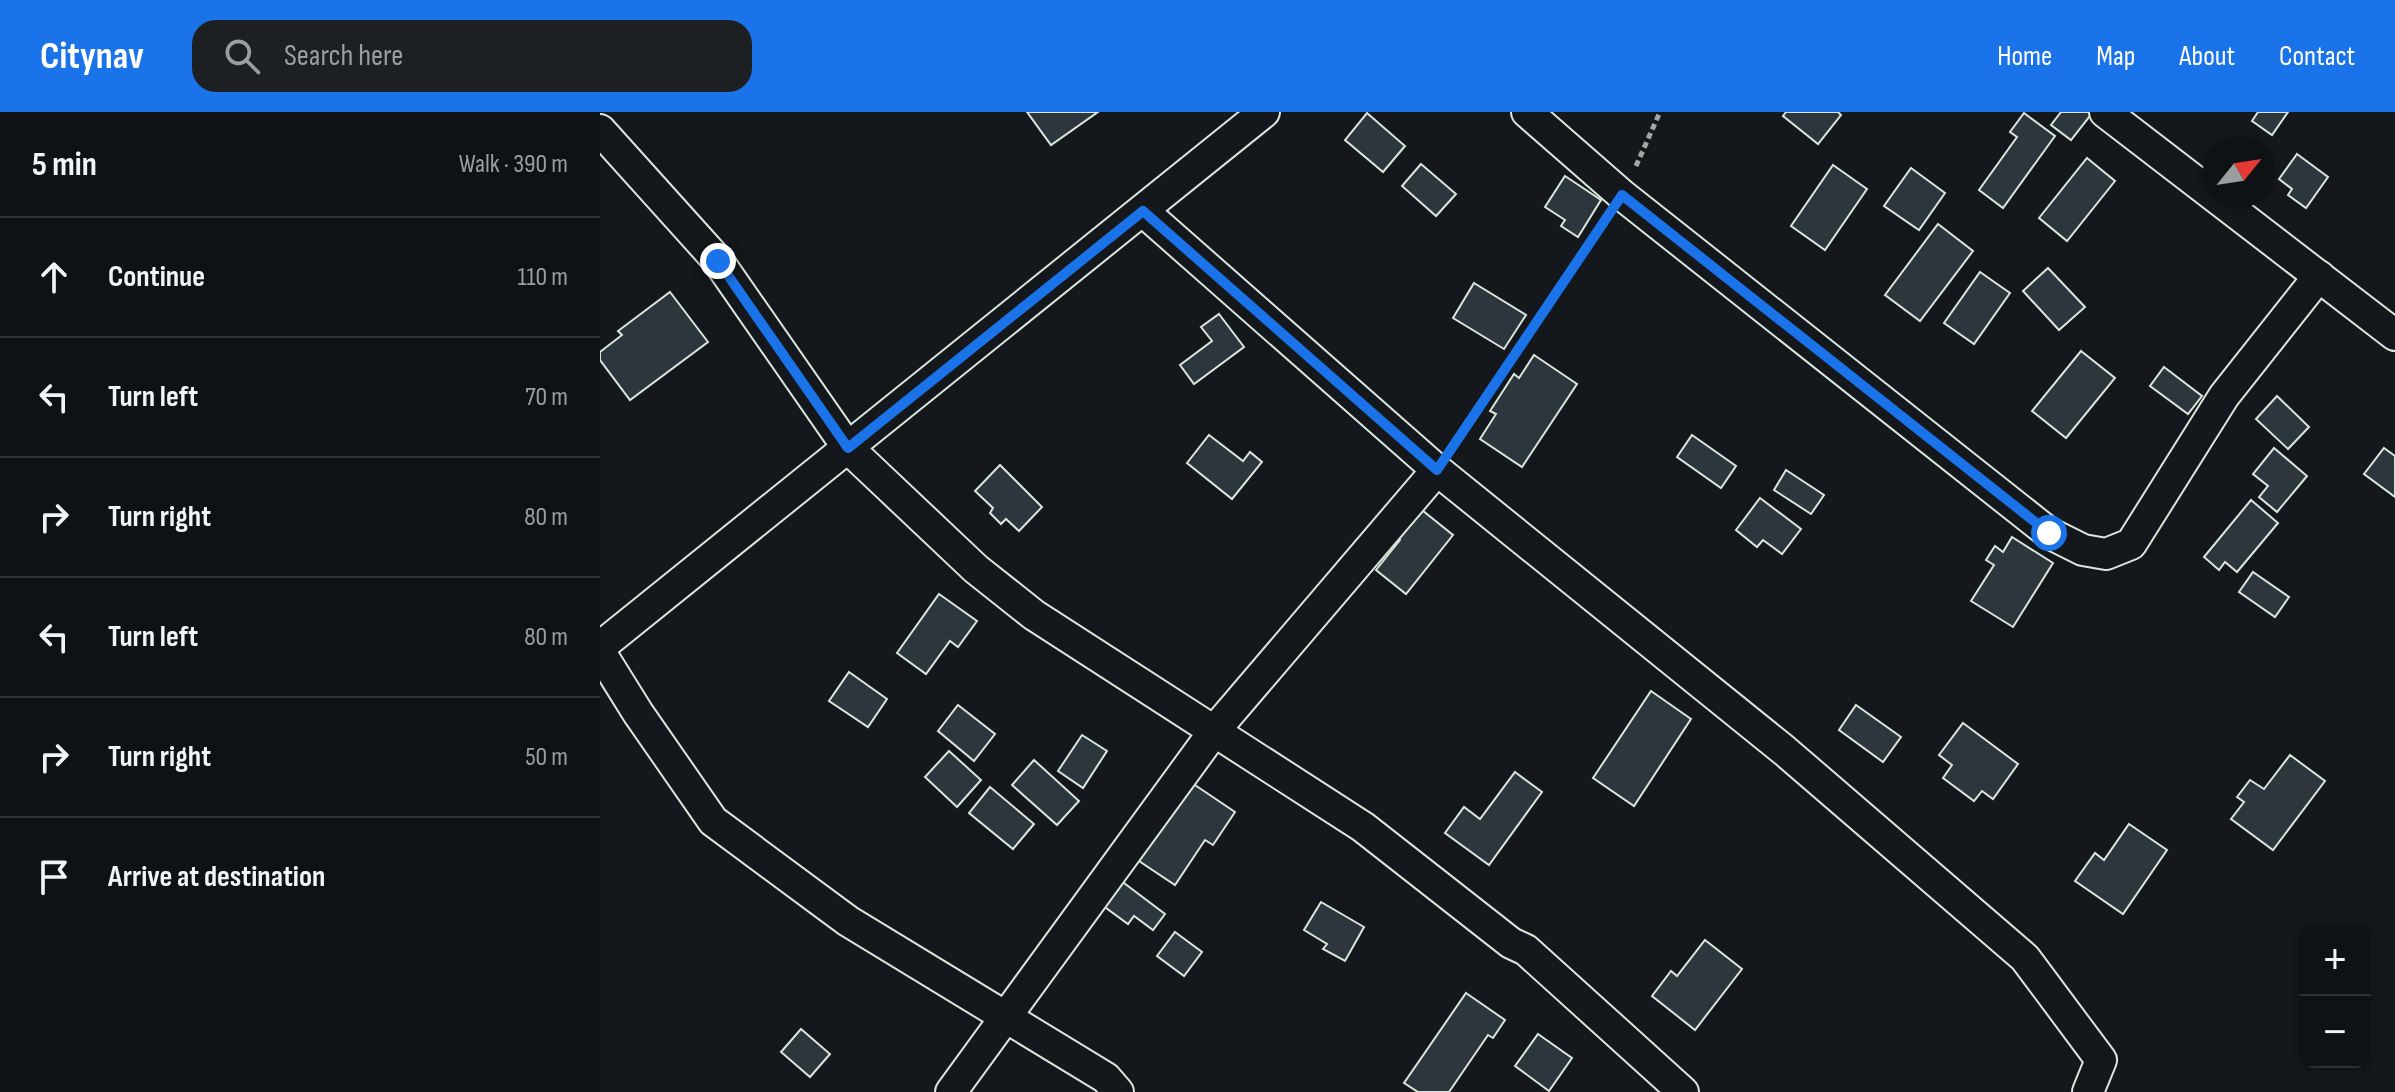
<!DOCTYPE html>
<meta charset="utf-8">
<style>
body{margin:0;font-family:"Sofia Sans Condensed",sans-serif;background:#1d2022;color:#f1f3f6}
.controls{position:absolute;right:24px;bottom:24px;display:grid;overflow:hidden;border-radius:16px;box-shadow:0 2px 6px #0004}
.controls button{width:72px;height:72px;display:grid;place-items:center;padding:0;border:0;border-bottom:2px solid #2f3234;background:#0f1215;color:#f1f3f6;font:40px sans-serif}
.compass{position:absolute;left:1603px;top:24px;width:72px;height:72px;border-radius:50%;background:#0f1215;box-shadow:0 2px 6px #0004;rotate:60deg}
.stop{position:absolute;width:24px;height:24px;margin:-18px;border:6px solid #1a73e8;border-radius:50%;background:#fff}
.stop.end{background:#1a73e8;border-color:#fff;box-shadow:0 2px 8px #0008}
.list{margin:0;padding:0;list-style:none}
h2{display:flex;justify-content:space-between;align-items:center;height:104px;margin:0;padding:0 32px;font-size:34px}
h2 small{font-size:26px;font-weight:400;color:#9b9ea0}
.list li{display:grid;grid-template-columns:52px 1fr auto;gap:24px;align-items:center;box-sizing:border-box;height:120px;padding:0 32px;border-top:2px solid #2f3234}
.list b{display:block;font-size:30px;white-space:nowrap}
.list em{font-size:26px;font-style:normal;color:#9b9ea0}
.icon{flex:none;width:44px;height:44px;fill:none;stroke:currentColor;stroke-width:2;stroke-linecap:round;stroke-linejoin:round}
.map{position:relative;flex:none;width:1795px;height:980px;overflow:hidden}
header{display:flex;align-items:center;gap:48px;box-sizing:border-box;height:112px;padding:0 40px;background:#1a73e8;color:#fff}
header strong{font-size:38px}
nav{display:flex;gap:44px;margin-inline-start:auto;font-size:28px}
.search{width:560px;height:72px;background:#1d2022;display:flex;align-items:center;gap:20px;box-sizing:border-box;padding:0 28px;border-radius:24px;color:#9b9ea0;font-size:30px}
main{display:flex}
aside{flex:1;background:#0f1215}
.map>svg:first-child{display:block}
.building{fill:#2c363c;stroke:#d8e6dc;stroke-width:2}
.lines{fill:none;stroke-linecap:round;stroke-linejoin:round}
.street-casing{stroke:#d8e6dc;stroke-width:34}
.path{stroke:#9da8a2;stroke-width:5;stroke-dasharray:6 4;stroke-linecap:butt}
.street{stroke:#14181c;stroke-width:30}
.route{stroke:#1a73e8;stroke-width:10}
</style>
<header>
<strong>Citynav</strong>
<div class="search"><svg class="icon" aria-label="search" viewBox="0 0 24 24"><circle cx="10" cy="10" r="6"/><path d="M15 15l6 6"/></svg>Search here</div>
<nav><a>Home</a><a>Map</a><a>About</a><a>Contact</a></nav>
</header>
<main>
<aside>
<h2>5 min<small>Walk · 390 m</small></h2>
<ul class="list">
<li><svg class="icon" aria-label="ahead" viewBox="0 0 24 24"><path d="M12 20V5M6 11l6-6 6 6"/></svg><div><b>Continue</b></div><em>110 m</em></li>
<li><svg class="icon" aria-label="left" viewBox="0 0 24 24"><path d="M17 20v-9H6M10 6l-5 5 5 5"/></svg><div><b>Turn left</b></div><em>70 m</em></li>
<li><svg class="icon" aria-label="right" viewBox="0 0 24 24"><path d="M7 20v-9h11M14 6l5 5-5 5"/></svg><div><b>Turn right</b></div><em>80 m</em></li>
<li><svg class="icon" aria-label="left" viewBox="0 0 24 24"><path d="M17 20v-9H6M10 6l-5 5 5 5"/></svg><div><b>Turn left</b></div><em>80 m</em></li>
<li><svg class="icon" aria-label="right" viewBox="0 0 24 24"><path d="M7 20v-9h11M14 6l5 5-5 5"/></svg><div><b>Turn right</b></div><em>50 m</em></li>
<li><svg class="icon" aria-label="arrive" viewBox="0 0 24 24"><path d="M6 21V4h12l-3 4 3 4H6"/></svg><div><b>Arrive at destination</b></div></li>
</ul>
</aside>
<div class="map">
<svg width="1795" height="980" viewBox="0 0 1795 980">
<rect width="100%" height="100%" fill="#14181c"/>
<g class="building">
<path d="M427,0h71l-47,33z"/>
<path d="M1186,0h52l3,3 -23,29 -35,-28z"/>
<path d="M1461,0h32l-22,28 -20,-15z"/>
<path d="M1658,0h30l-16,23 -20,-14z"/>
<path d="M767,1l38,33 -22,26 -38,-32z"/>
<path d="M1424,1l31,23 -52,72 -24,-18 38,-53 -7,-5z"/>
<path d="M1697,42l31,23 -22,31 -18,-13 4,-6 -13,-10z"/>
<path d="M1487,46l28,23 -48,60 -28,-23z"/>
<path d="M821,52l35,30 -20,22 -34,-30z"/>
<path d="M1233,53l34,24 -42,61 -34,-24z"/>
<path d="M1311,56l34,25 -26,37 -35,-24z"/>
<path d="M965,64l36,24 -23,37 -17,-11 4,-6 -20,-13z"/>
<path d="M1338,112l35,27 -53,70 -35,-26z"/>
<path d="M1448,156l37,39 -26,23 -36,-39z"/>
<path d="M1380,160l30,21 -36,51 -30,-21z"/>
<path d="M874,171l52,32 -22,34 -51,-31z"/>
<path d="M70,180l38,50 -78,58 -30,-40v-8l22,-17 -4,-4z"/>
<path d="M619,202l25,33 -50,37 -14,-19 32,-24 -11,-14z"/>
<path d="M1481,239l34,27 -49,60 -34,-27z"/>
<path d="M934,243l43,29 -55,83 -42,-28 16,-25 -6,-3 24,-37 5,4z"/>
<path d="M1564,255l38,29 -14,18 -38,-28z"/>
<path d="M1677,284l32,31 -21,22 -32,-30z"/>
<path d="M609,323l34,26 7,-9 12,10 -30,37 -45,-36z"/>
<path d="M1092,323l44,31 -15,22 -44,-31z"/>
<path d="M1674,336l33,28 -30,36 -18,-15 9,-11 -15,-12z"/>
<path d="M1784,336l11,8v41l-31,-23z"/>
<path d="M400,353l42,42 -23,24 -13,-12 -5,5 -11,-11 3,-5 -18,-17z"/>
<path d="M1186,358l38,25 -13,19 -37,-24z"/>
<path d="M1160,386l41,31 -19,25 -19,-14 -6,7 -21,-17z"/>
<path d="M1651,388l27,23 -41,49 -12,-10 -6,8 -15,-13z"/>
<path d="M812,390l41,33 -47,59 -30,-24 24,-30 -11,-9z"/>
<path d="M1412,425l41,26 -40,64 -42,-26 23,-36 -8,-5 9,-14 8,6z"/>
<path d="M1653,460l36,25 -14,20 -36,-25z"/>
<path d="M339,482l38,27 -19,26 -8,-6 -24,33 -29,-21z"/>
<path d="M249,560l38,27 -19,28 -39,-26z"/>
<path d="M1051,579l40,28 -57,87 -41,-28z"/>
<path d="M358,593l37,29 -21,27 -36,-30z"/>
<path d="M1256,593l45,32 -18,25 -44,-32z"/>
<path d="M1363,611l55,41 -25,35 -11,-8 -8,10 -31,-23 9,-13 -13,-10z"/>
<path d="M482,623l25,16 -24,37 -25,-17z"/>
<path d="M349,639l32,29 -24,27 -32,-30z"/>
<path d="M1690,643l35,26 -52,69 -42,-31 13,-17 -7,-5 13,-17 14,9z"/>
<path d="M434,648l45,41 -22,24 -45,-40z"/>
<path d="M915,660l27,20 -53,73 -44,-32 19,-26 16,12z"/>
<path d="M586,667l49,33 -22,33 -8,-5 -30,45 -42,-28z"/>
<path d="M390,675l44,37 -21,25 -44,-36z"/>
<path d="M1529,712l38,26 -44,64 -48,-33 20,-28 9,7z"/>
<path d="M520,768l45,34 -12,16 -19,-14 -6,8 -26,-19z"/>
<path d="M721,790l43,25 -19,34 -22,-12 4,-5 -23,-14z"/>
<path d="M575,820l27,20 -18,24 -27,-20z"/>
<path d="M1105,828l37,29 -47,61 -43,-34 19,-25 6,5z"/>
<path d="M866,881l39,27 -12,18 -5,-3 -39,57h-31l-14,-9z"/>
<path d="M201,917l29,25 -20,23 -29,-25z"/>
<path d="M938,922l34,24 -23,33 -34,-25z"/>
</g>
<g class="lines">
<g class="street-casing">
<g id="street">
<path d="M927,0l95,83 427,338 34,17 23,4 25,-10 93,-148 95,-120"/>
<path d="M1505,0l290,223"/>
<path d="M0,18l118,131 130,187 128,121 58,46 329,212 148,116 15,7 157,142"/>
<path d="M543,99l294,259 348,281 240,207 76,102 -13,32"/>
<path d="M0,535l664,-535"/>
<path d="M0,540l38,61 75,108 135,100 258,157 12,14"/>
<path d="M351,980l264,-362 222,-260"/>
</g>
</g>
<g class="path">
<path d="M1036,54l24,-54"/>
<path d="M855,332l151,-224"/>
</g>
<use href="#street" class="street"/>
</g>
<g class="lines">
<path class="route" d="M118,149l130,187 295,-237 294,259 185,-275 427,338"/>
</g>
</svg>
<div class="controls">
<button>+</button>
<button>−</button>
</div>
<svg class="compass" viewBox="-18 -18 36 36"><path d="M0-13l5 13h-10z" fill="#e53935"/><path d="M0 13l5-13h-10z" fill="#9b9ea0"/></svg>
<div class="stop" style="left:1449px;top:421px"></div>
<div class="stop end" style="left:118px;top:149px"></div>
</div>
</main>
